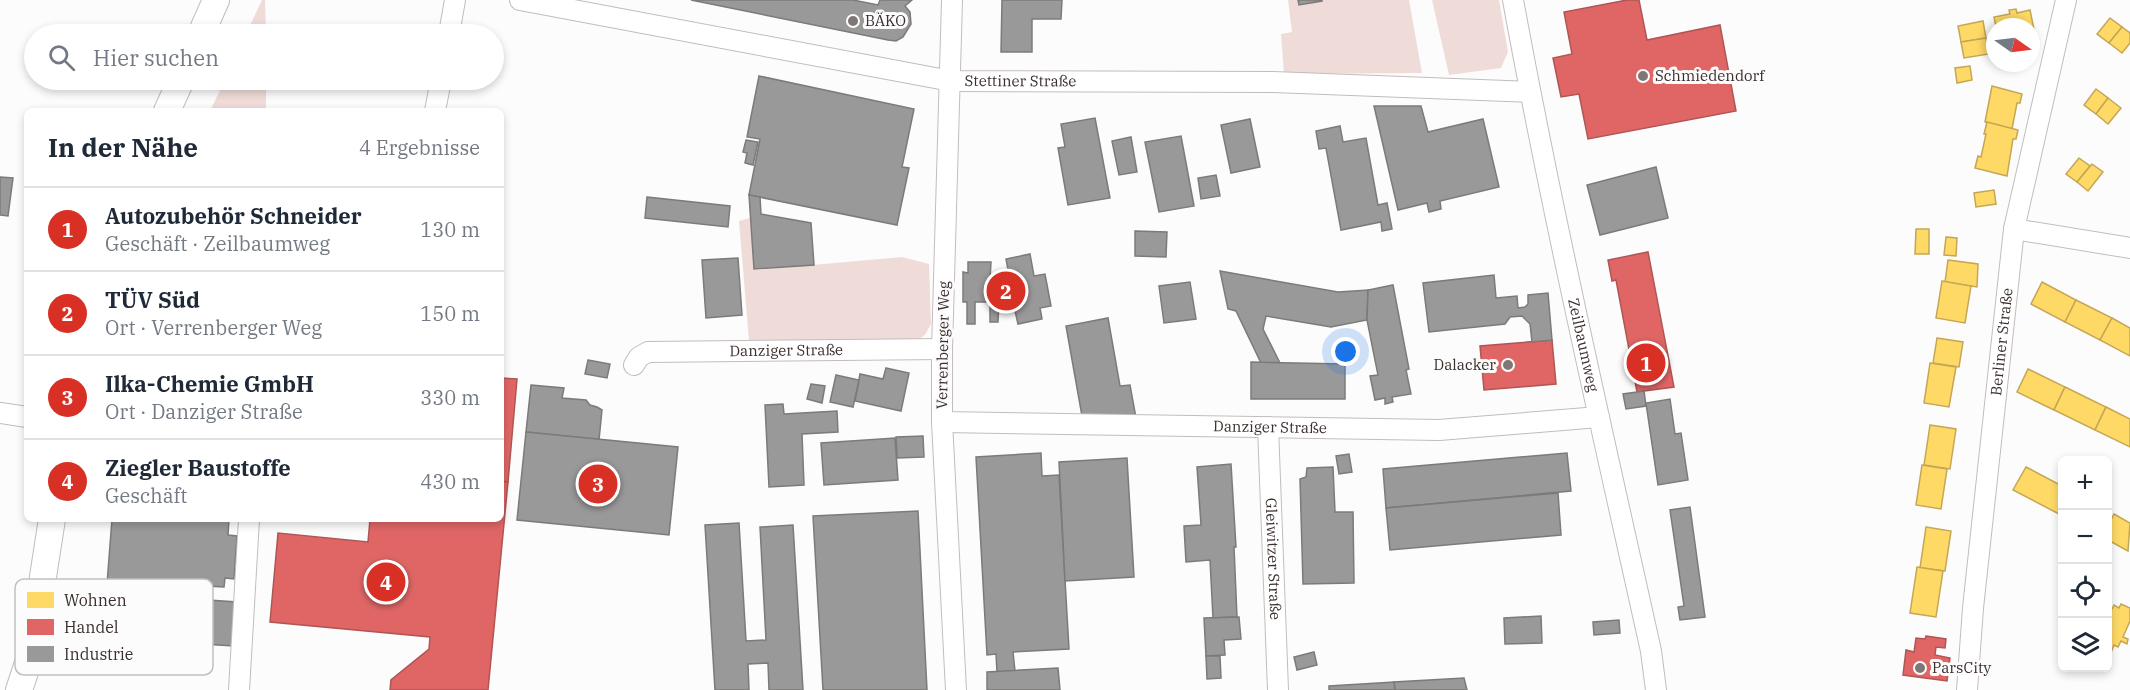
<!DOCTYPE html>
<html lang="de">
<meta charset="utf-8">
<style>
body{margin:0;font-family:"IBM Plex Serif",serif;background:#f2f2f3;color:#1f2937}
.controls{position:absolute;right:18px;bottom:18px;display:grid;overflow:hidden;border-radius:9px;box-shadow:0 3px 9px #0003}
.controls button{width:54px;height:54px;display:grid;place-items:center;padding:0;border:0;border-bottom:2px solid #e0e1e3;background:#fff;color:#1f2937;font:30px sans-serif}
.compass{position:absolute;left:1986px;top:18px;width:54px;height:54px;border-radius:50%;background:#fff;box-shadow:0 3px 9px #0003;rotate:104deg}
.you{position:absolute;left:1346px;top:352px;width:21px;height:21px;margin:-15px;border:4px solid #fff;border-radius:50%;background:#1a73e8;box-shadow:0 0 0 9px #1a73e833}
.badge{display:grid;place-items:center;width:39px;height:39px;border-radius:50%;background:#d93025;color:#fff;font-size:20px;font-weight:700}
.pin{position:absolute;translate:-50% -50%;border:3px solid #fff;box-shadow:0 2px 6px #0006}
.list{margin:0;padding:0;list-style:none}
h2{display:flex;justify-content:space-between;align-items:center;height:78px;margin:0;padding:0 24px;font-size:26px}
h2 small{font-size:20px;font-weight:400;color:#747a83}
.list li{display:grid;grid-template-columns:39px 1fr auto;gap:18px;align-items:center;box-sizing:border-box;height:84px;padding:0 24px;border-top:2px solid #e0e1e3}
.list b{display:block;font-size:22px;white-space:nowrap}
.list p{margin:0;font-size:20px;white-space:nowrap;color:#747a83}
.list em{font-size:20px;font-style:normal;color:#747a83}
.icon{flex:none;width:33px;height:33px;fill:none;stroke:currentColor;stroke-width:2;stroke-linecap:round;stroke-linejoin:round}
.map{position:relative;flex:none;width:2130px;height:690px;overflow:hidden}
.search{position:absolute;background:#fff;box-shadow:0 3px 9px #0003;left:24px;top:24px;width:480px;height:66px;display:flex;align-items:center;gap:15px;box-sizing:border-box;padding:0 21px;border-radius:33px;color:#747a83;font-size:22px}
.panel{position:absolute;background:#fff;box-shadow:0 3px 9px #0003;left:24px;top:108px;width:480px;height:414px;border-radius:9px}
.map>svg:first-child{display:block}
.green{fill:#efdcd9}
.homes{fill:#ffd966;stroke:#c4a655;stroke-width:1.5}
.shops{fill:#e06666;stroke:#af5655;stroke-width:1.5}
.industry{fill:#999;stroke:#7d7a79;stroke-width:1.5}
.lines{fill:none;stroke-linecap:round;stroke-linejoin:round}
.minor-casing{stroke:#c2bdbc;stroke-width:22}
.major-casing{stroke:#c2bdbc;stroke-width:28}
.minor{stroke:#fff;stroke-width:20}
.major{stroke:#fff;stroke-width:26}
.poi-dot{fill:#7f7776;stroke:#fcfcfc;stroke-width:2}
.labels{text-anchor:middle;stroke-width:6;stroke-linejoin:round;paint-order:stroke}
.poi-label{font-size:15px;fill:#3c302e;stroke:#fcfcfc;text-anchor:start}
.street-label{font-size:15px;fill:#3c302e;stroke:#fcfcfc}
.key{fill:#fcfcfc;stroke:#c2bfbe;stroke-width:1.5}
.key-label{font-size:16px;fill:#3c302e}
</style>
<div class="map">
<svg width="2130" height="690" viewBox="0 0 2130 690">
<rect width="100%" height="100%" fill="#fcfcfc"/>
<g class="green">
<path d="M262,0h3l1,34h-20z"/>
<path d="M1288,0h10l1,5 23,-5h87l13,73 -138,1 -3,-40 11,-2z"/>
<path d="M1432,0h67l9,52 -7,16 -52,7z"/>
<path d="M225,80h41v31h-56z"/>
<path d="M750,218l5,52 147,-13 27,7 2,60 -6,11 -9,6h-167l-10,-120z"/>
</g>
<g class="homes">
<path d="M2016,9l1,4 13,-3 6,29 -5,1v-13h-35l-2,-10 16,-3 -1,-4z"/>
<path d="M2110,18l12,9 -13,16 -12,-9z"/>
<path d="M1983,21l3,17 -25,4 -3,-16z"/>
<path d="M2122,27l8,6v10l-8,10 -13,-10z"/>
<path d="M1986,38l3,16 -25,4 -3,-16z"/>
<path d="M1970,66l2,14 -15,3 -2,-15z"/>
<path d="M1992,86l30,8 -2,9h-3l-5,26 -27,-7z"/>
<path d="M2096,89l12,9 -12,16 -12,-9z"/>
<path d="M2108,98l13,10 -13,16 -12,-10z"/>
<path d="M1987,122l31,8 -2,9h-3l-6,37 -32,-8 3,-12 3,1 5,-23h-2z"/>
<path d="M2079,158l11,8 -13,16 -11,-8z"/>
<path d="M2092,164l11,8 -15,19 -11,-9z"/>
<path d="M1994,190l2,14 -20,3 -2,-14z"/>
<path d="M1916,229h13v25h-14z"/>
<path d="M1946,237l11,1 -1,18 -12,-1z"/>
<path d="M1948,260l30,4 -1,23 -32,-5z"/>
<path d="M1942,281l29,5 -6,37 -29,-5z"/>
<path d="M2042,282l34,18 -11,22 -34,-18z"/>
<path d="M2076,300l36,18 -12,22 -35,-18z"/>
<path d="M2112,318l18,10v28l-30,-16z"/>
<path d="M1937,338l26,4 -4,25 -26,-4z"/>
<path d="M1930,363l26,4 -7,40 -25,-4z"/>
<path d="M2028,369l37,18 -11,23 -37,-18z"/>
<path d="M2065,387l41,20 -11,23 -41,-20z"/>
<path d="M2106,407l24,12v28l-35,-17z"/>
<path d="M1930,425l26,4 -6,40 -26,-4z"/>
<path d="M1922,465l25,4 -6,40 -25,-4z"/>
<path d="M2026,467l36,19v22l-3,6 -46,-24z"/>
<path d="M2114,514l16,9 -2,28 -20,-11v-14z"/>
<path d="M1926,527l25,4 -6,40 -25,-3z"/>
<path d="M1917,567l26,4 -7,46 -26,-4z"/>
<path d="M2121,604l9,4v13l-7,16 5,2 -1,5 -6,-3 -3,6 -4,-2 -6,15v-53l4,2 2,-4 5,3z"/>
</g>
<g class="shops">
<path d="M1627,0h12l8,40 73,-15 16,86 -148,28 -9,-45 -18,3 -8,-39 19,-4 -8,-42z"/>
<path d="M1648,252l26,135 -37,5 -21,-112 -4,1 -4,-21z"/>
<path d="M1552,340l4,44 -72,6 -4,-44z"/>
<path d="M501,378l16,1 -9,103 -7,-1z"/>
<path d="M501,481l7,1 -20,208h-98l1,-10 38,-31 1,-12 -160,-15 8,-89 90,9 2,-23h131z"/>
<path d="M1926,636l20,3 -1,9 -9,-1 -1,8 15,3 -3,23 -44,-6 3,-25 8,2 2,-14 9,1z"/>
</g>
<g class="industry">
<path d="M691,0h162l25,5 2,-5h32l-7,6 5,6 1,12 -8,13 -7,4 -8,-1z"/>
<path d="M1002,0h60l-1,19h-29v33h-31z"/>
<path d="M1298,0h24v1l-23,4z"/>
<path d="M759,76l155,33 -12,58 7,1 -12,57 -148,-30 11,-56 -13,-2z"/>
<path d="M1374,106h47l7,26 55,-13 16,68 -59,14 1,8 -12,3 -2,-9 -29,7z"/>
<path d="M1095,118l15,80 -42,7 -10,-57 7,-1 -4,-23z"/>
<path d="M1250,119l10,48 -29,6 -10,-48z"/>
<path d="M1340,126l3,16 23,-4 12,67 9,-2 5,26 -10,2 -1,-9 -40,8 -15,-82 -7,1 -3,-18z"/>
<path d="M1181,136l13,70 -35,6 -14,-70z"/>
<path d="M1131,137l6,35 -18,3 -7,-34z"/>
<path d="M746,140l12,2 -5,23 -8,-2 2,-10 -4,-1z"/>
<path d="M1656,167l12,51 -68,17 -13,-50z"/>
<path d="M1216,175l4,21 -19,3 -3,-21z"/>
<path d="M0,177l13,1 -5,38 -8,-1z"/>
<path d="M749,195l11,2 1,17 50,9 3,42 -60,4z"/>
<path d="M647,197l83,9 -2,21 -83,-9z"/>
<path d="M1135,231l32,1 -1,25 -31,-1z"/>
<path d="M1030,254l4,22 11,-2 6,32 -11,2 2,11 -24,5 -5,-22h-14l-1,20h-8v-20h-15v22h-8v-22h-4v-30l5,1v-11h23l-1,18h20l-4,-21z"/>
<path d="M738,258l4,57 -36,3 -4,-58z"/>
<path d="M1220,271l118,21 30,-2 -1,30 -36,7 -65,-11 -3,13 17,34h-19l-25,-52 -8,-2z"/>
<path d="M1494,275l2,23 21,-2 1,12 7,-1 3,-3v-9l20,-2 4,47 -20,2 -2,-18 -8,-8 -12,1 -5,7 -76,8 -6,-49z"/>
<path d="M1190,282l6,37 -32,4 -5,-37z"/>
<path d="M1393,285l16,84 -3,1 5,24 -19,3 1,5 -8,2v-6l-10,2 -5,-24 8,-1 -11,-55 1,-30z"/>
<path d="M1108,318l12,68 10,-1 6,33 -54,-2 -16,-90z"/>
<path d="M588,360l22,4 -3,14 -22,-4z"/>
<path d="M1251,362l94,2v35h-94z"/>
<path d="M886,368l23,5 -8,38 -46,-10 5,-27 23,5z"/>
<path d="M836,375l23,5 -6,27 -23,-5z"/>
<path d="M811,384l14,2 -3,17 -15,-4z"/>
<path d="M531,385l33,3 -2,10 24,2 4,5 7,2 5,3 -3,30 -73,-8z"/>
<path d="M1644,391l2,15 -20,3 -3,-15z"/>
<path d="M1670,399l5,35 6,-1 7,47 -30,5 -12,-82z"/>
<path d="M783,404l1,10 53,-3 1,21 -36,2 2,51 -35,2 -4,-82z"/>
<path d="M526,432l152,15 -9,88 -152,-15z"/>
<path d="M923,436l1,21 -27,1 -1,-21z"/>
<path d="M895,438l3,42 -74,5 -3,-42z"/>
<path d="M1041,453l1,23 17,-1 10,174 -56,3 2,19 -18,1 -1,-18 -9,1 -11,-198z"/>
<path d="M1567,453l4,38 -185,17 -3,-39z"/>
<path d="M1349,454l3,18 -13,2 -3,-18z"/>
<path d="M1127,458l7,119 -69,4 -6,-119z"/>
<path d="M1231,464l5,83h-2l3,70 -24,1 -3,-58 -24,2 -2,-36 17,-1 -4,-58z"/>
<path d="M1333,467l2,45h18l1,71 -51,1 -3,-105 6,-2 1,-9z"/>
<path d="M1558,493l3,42 -171,15 -4,-42z"/>
<path d="M1690,507l15,110 -25,3 -2,-13 6,-1 -14,-96z"/>
<path d="M918,511l9,179h-104l-10,-174z"/>
<path d="M112,519h117l-1,16 9,1 -3,43 -9,-1 -1,9 -19,-1 -1,14 -20,-1v-10l-77,-5z"/>
<path d="M739,523l7,118 20,-1 -6,-113 33,-2 10,165h-34l-1,-27 -20,1 1,26h-34l-10,-165z"/>
<path d="M106,593l131,9 -3,44 -33,-2 -1,14 -40,-3 1,-15 -58,-4z"/>
<path d="M1541,616l1,27 -37,1 -1,-26z"/>
<path d="M1239,617l2,22 -17,1 1,15 -19,1 -2,-38z"/>
<path d="M1619,620l1,13 -26,2 -1,-13z"/>
<path d="M1314,652l3,13 -20,5 -3,-13z"/>
<path d="M1206,656h14l1,22 -14,1z"/>
<path d="M1058,668l2,22h-73v-18z"/>
<path d="M1464,678l3,12h-72l-1,-8z"/>
<path d="M1394,682l1,8h-66v-4z"/>
</g>
<g class="lines">
<g class="minor-casing">
<g id="minor">
<path id="s1" d="M520,0l431,81 322,1 257,10"/>
<path d="M952,0l-10,349v73l14,268"/>
<path id="s2" d="M1513,0c40,218 90,435 138,651l5,39"/>
<path d="M449,34l6,-34"/>
<path d="M435,111l6,-31"/>
<path d="M2014,229l116,19"/>
<path id="s3" d="M634,365l5,-8 9,-5 294,-3"/>
<path d="M0,413l27,4"/>
<path id="s4" d="M942,422l497,8 160,-13"/>
<path id="s5" d="M1268,427l10,263"/>
<path d="M239,690l10,-171"/>
<path id="s6" d="M1967,690l6,-82 41,-379 52,-229"/>
</g>
</g>
<g class="major-casing">
<g id="major">
<path d="M201,34l15,-34"/>
<path d="M167,111l14,-31"/>
<path d="M19,690l12,-36 21,-135"/>
</g>
</g>
<use href="#minor" class="minor"/>
<use href="#major" class="major"/>
</g>
<g class="poi-dot">
<circle cx="853" cy="21" r="6"/>
<circle cx="1643" cy="76" r="6"/>
<circle cx="1508" cy="365" r="6"/>
<circle cx="1920" cy="668" r="6"/>
</g>
<g class="labels">
<g class="poi-label">
<text x="865" y="26">BÄKO</text>
<text x="1655" y="81">Schmiedendorf</text>
<text x="1496" y="370" text-anchor="end">Dalacker</text>
<text x="1932" y="673">ParsCity</text>
</g>
<g class="street-label">
<text dy="5" stroke="none"><textPath href="#s1" startOffset="508">Stettiner Straße</textPath></text>
<text dy="5" stroke="none"><textPath href="#s6" startOffset="350">Berliner Straße</textPath></text>
<text transform="translate(943 345) rotate(-89)" y="5">Verrenberger Weg</text>
<text dy="5" stroke="none"><textPath href="#s2" startOffset="352">Zeilbaumweg</textPath></text>
<text dy="5" stroke="none"><textPath href="#s3" startOffset="158">Danziger Straße</textPath></text>
<text dy="5" stroke="none"><textPath href="#s4" startOffset="328">Danziger Straße</textPath></text>
<text dy="5" stroke="none"><textPath href="#s5" startOffset="132">Gleiwitzer Straße</textPath></text>
</g>
</g>
<rect x="15" y="579" width="198" height="96" rx="9" class="key"/>
<rect x="27" y="592" width="27" height="16" fill="#ffd966"/>
<rect x="27" y="619" width="27" height="16" fill="#e06666"/>
<rect x="27" y="646" width="27" height="16" fill="#999"/>
<g class="key-label">
<text x="64" y="606">Wohnen</text>
<text x="64" y="633">Handel</text>
<text x="64" y="660">Industrie</text>
</g>
</svg>
<div class="controls">
<button>+</button>
<button>−</button>
<button><svg class="icon" aria-label="locate" viewBox="0 0 24 24"><circle cx="12" cy="12" r="6"/><path d="M12 2v4M12 18v4M2 12h4M18 12h4"/></svg></button>
<button><svg class="icon" aria-label="layers" viewBox="0 0 24 24"><path d="M12 4l9 5-9 5-9-5zM3 14l9 5 9-5"/></svg></button>
</div>
<svg class="compass" viewBox="-18 -18 36 36"><path d="M0-13l5 13h-10z" fill="#e53935"/><path d="M0 13l5-13h-10z" fill="#747a83"/></svg>
<div class="you"></div>
<div class="pin badge" style="left:1646px;top:363px">1</div>
<div class="pin badge" style="left:1006px;top:291px">2</div>
<div class="pin badge" style="left:598px;top:484px">3</div>
<div class="pin badge" style="left:386px;top:582px">4</div>
<div class="search"><svg class="icon" aria-label="search" viewBox="0 0 24 24"><circle cx="10" cy="10" r="6"/><path d="M15 15l6 6"/></svg>Hier suchen</div>
<section class="panel">
<h2>In der Nähe<small>4 Ergebnisse</small></h2>
<ul class="list">
<li><span class="badge">1</span><div><b>Autozubehör Schneider</b><p>Geschäft · Zeilbaumweg</p></div><em>130 m</em></li>
<li><span class="badge">2</span><div><b>TÜV Süd</b><p>Ort · Verrenberger Weg</p></div><em>150 m</em></li>
<li><span class="badge">3</span><div><b>Ilka-Chemie GmbH</b><p>Ort · Danziger Straße</p></div><em>330 m</em></li>
<li><span class="badge">4</span><div><b>Ziegler Baustoffe</b><p>Geschäft</p></div><em>430 m</em></li>
</ul>
</section>
</div>
